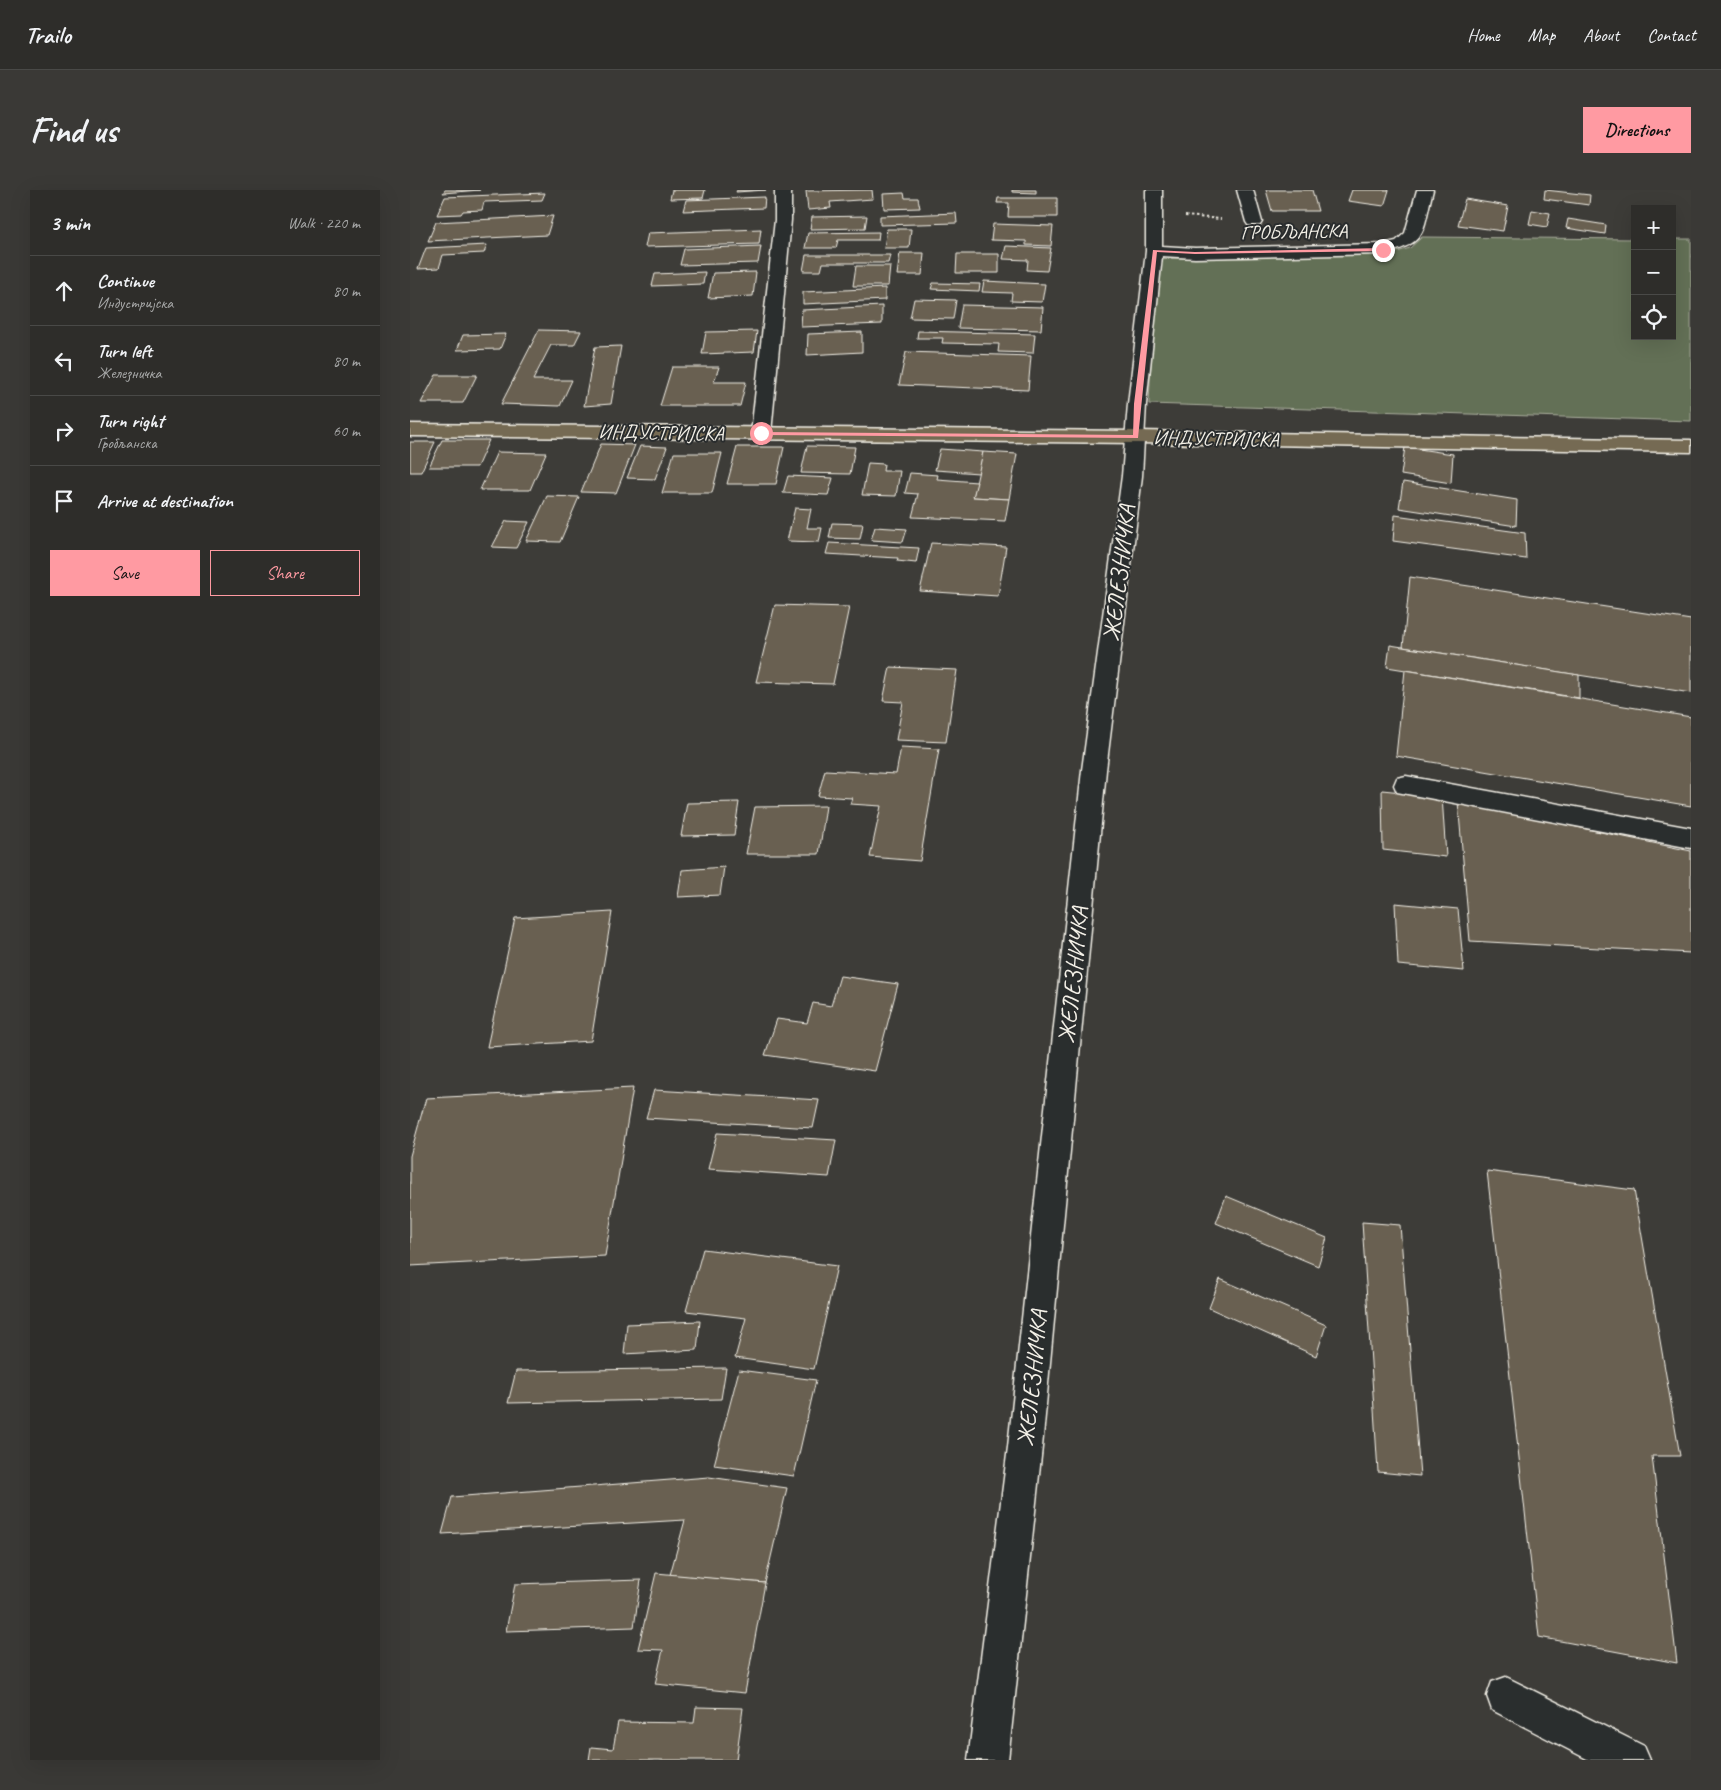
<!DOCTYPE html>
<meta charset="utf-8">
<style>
body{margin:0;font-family:Caveat,sans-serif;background:#3a3936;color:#f1f3f6}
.controls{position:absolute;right:15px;top:15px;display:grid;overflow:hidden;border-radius:0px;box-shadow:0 5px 20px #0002}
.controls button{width:45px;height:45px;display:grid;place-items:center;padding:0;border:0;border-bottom:1px solid #494947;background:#2e2d2a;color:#f1f3f6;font:25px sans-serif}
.stop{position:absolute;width:15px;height:15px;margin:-11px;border:4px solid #ff9aa2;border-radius:50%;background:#fff}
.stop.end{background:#ff9aa2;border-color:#fff;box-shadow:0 1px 5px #0008}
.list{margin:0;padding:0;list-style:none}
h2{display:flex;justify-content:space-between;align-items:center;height:65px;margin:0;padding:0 20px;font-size:21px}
h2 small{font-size:16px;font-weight:400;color:#a7a8a8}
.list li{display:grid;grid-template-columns:32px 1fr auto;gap:15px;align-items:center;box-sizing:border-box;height:70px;padding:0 20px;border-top:1px solid #494947}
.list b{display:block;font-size:19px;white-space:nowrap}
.list p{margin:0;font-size:16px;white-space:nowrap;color:#a7a8a8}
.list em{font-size:16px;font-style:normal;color:#a7a8a8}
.actions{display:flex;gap:10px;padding:15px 20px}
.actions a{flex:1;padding:11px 0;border:1px solid #ff9aa2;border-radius:0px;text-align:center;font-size:18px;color:#ff9aa2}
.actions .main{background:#ff9aa2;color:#111}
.icon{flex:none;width:28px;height:28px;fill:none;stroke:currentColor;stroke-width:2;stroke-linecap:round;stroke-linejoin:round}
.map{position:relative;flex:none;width:1281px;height:1570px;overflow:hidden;border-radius:0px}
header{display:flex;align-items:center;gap:30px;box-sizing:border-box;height:70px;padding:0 25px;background:#2e2d2a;border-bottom:1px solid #494947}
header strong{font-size:24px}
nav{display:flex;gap:28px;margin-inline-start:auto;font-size:18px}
.intro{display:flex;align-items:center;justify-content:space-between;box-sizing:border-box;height:120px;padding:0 30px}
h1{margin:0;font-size:35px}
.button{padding:12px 22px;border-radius:0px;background:#ff9aa2;color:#111;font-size:18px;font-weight:700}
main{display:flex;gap:30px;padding:0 30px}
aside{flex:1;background:#2e2d2a;border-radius:0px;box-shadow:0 5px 20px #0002}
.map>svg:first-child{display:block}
.green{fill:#636f56;stroke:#acb09f}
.building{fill:#696051;stroke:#f4f1e8}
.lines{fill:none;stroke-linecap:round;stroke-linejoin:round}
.minor-casing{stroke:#f4f1e8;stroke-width:3}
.major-casing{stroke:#f4f1e8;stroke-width:3}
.path{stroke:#f4f1e8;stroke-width:2;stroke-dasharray:2.5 2.5;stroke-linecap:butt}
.minor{fill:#2a2d2e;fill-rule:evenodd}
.major{fill:#756b52;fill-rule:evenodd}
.route{fill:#ff9aa2}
.labels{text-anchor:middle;stroke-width:4;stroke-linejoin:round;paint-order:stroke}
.far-street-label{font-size:20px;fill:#f4f1e8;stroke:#2a2d2e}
.street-label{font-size:24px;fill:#f4f1e8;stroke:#2a2d2e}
</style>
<header>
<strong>Trailo</strong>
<nav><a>Home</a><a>Map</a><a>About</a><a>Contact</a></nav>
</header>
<div class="intro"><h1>Find us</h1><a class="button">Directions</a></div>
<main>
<aside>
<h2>3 min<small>Walk · 220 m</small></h2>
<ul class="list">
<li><svg class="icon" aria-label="ahead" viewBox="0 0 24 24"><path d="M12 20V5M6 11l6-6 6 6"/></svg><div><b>Continue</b><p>Индустријска</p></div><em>80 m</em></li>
<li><svg class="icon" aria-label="left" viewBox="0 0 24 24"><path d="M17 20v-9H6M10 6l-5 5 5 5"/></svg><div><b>Turn left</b><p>Железничка</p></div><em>80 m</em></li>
<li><svg class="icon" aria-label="right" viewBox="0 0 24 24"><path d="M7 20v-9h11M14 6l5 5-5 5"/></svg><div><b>Turn right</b><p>Гробљанска</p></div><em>60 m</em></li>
<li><svg class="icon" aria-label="arrive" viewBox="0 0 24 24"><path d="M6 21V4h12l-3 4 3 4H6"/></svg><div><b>Arrive at destination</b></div></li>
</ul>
<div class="actions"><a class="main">Save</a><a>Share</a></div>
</aside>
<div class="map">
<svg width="1281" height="1570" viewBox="0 0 1281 1570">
<rect width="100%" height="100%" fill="#3d3c38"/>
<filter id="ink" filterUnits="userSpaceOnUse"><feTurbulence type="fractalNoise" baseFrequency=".02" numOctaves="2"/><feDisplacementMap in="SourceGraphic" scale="10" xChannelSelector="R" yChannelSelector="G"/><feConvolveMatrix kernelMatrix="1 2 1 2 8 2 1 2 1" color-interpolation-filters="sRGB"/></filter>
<g filter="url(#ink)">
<path class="green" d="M1012,47l213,2v97h37v-97h19v182l-542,-17 7,-145 64,-3 171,-2 19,-6z"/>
<g class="building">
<path d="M35,0h35l-37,3z"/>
<path d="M262,0h33l-2,8 -33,1z"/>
<path d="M327,0h29l-30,2z"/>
<path d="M462,0l1,9 -43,3 1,6 -23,2 -2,-19z"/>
<path d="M602,0h24v3l-24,-1z"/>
<path d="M856,0h46l6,21h-46z"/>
<path d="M942,0h37l-5,16 -36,-5z"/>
<path d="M1135,0l45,5 -1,10 -45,-6z"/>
<path d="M135,3l-3,7 -58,2 -2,8 -19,1 -2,3 -24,1 8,-18z"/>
<path d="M494,3l1,5h13l2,10 -36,1 -1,-15z"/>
<path d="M355,7l-1,11 -81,3 3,-11z"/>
<path d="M588,8h59v19h-49l1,-14h-12z"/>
<path d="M1055,9l43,7 -5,25 -45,-6z"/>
<path d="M1122,20l18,3 -3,14 -18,-3z"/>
<path d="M546,23l1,10 -77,2v-9z"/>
<path d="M143,26l-6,19 -119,6 8,-19z"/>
<path d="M457,26l-2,12 -55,1 2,-12z"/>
<path d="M1158,29l38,6 -1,9 -39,-6z"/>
<path d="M583,34l60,2 -2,20 -25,-1v-4l-35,-1z"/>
<path d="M351,39l-2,15 -114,3 3,-14z"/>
<path d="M477,39h24l-2,19h-25z"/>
<path d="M469,42l-1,8h-40l-2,8h-31l3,-15z"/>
<path d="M77,55l-3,8 -41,2 -4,13 -21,1 8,-21z"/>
<path d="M351,56l-3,17 -78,2 4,-16z"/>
<path d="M596,56l45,2 -4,23 -20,-1 1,-10 -25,-1z"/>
<path d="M490,63h24l-2,22h-25z"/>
<path d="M547,64h42v19h-43z"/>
<path d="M396,65h84l-2,8h-65l-2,8h-18z"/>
<path d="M446,76h34l-2,20h-35z"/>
<path d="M295,82l-2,12 -51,2 3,-12z"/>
<path d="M346,82l-3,24 -45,2 5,-25z"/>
<path d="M574,91l61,3 -3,18 -31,-1 1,-8 -30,-1z"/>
<path d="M523,93l47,1 -1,7 -48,-2z"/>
<path d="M475,98v12l-82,4v-12z"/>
<path d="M504,109l42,1 -3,19 -43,-1z"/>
<path d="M552,115l81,2 -2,23 -83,-2z"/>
<path d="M472,116v18l-81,3 1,-17z"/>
<path d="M129,140l42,1 -7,14h-23l-18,35h39l-12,26 -59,-2z"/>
<path d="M347,141l-3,21 -52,2 4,-22z"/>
<path d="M508,141l117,3 -2,19 -35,-1 1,-8 -57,-1 1,-5h-26z"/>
<path d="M452,142v20l-55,3 1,-21z"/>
<path d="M96,144l-6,15 -43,1 6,-15z"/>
<path d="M211,156l-10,58 -27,2 11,-59z"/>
<path d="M496,162l125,4 -3,34 -129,-5z"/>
<path d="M262,177h47l-5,15h32l-6,24h-80z"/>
<path d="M26,185h41l-14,28h-42z"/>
<path d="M32,250h47l-12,27h-48z"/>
<path d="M0,252h25l-14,30h-11z"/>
<path d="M191,254l34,1 -19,48 -35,-1z"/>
<path d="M230,256l27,1 -12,32 -28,-1z"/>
<path d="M397,256l48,1 -5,27 -49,-1z"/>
<path d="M327,257h47l-8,37h-49z"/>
<path d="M995,257l48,7 -2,29 -50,-8z"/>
<path d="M530,259l43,3 -4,21 -44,-3z"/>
<path d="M87,262l49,1 -16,37h-50z"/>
<path d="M573,262l34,2 -8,45 -36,-2z"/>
<path d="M264,263h48l-10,40h-50z"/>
<path d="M458,273l16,1 -1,7h17l-4,25 -34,-1z"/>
<path d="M500,283l28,2 -1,4 40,3 -4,15 36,2 -4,22 -93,-4 6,-23 -13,-1z"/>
<path d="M378,286l45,2 -5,17 -45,-2z"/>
<path d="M993,292l114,18 -1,26 -117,-18z"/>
<path d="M137,306l32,1 -19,45 -34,-1z"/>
<path d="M385,318l16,1 -4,19h15l-3,14 -32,-1z"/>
<path d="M985,325l130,18 1,26 -133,-18z"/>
<path d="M96,331l23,1 -13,26 -24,-1z"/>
<path d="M422,333l31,1 -3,15 -31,-1z"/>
<path d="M465,337l32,2 -4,13 -32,-2z"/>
<path d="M419,353l90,5 -3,15 -19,-2 1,-3 -72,-4z"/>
<path d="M521,353l75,4 -8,49 -78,-5z"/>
<path d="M1000,387l281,43v73l-288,-46z"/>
<path d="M365,415l74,2 -16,77 -77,-2z"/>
<path d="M980,455l189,30v23l-192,-31z"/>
<path d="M480,477l67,3 -11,72 -50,-2 7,-38 -20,-1z"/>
<path d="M995,480l286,47v89l-295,-50z"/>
<path d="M491,557l38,2 -19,112 -50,-4 11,-51 -31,-2 2,-6 -34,-2 7,-26 71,4z"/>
<path d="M972,600l60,6 4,61 -63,-7z"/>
<path d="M329,612l-5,33 -53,1 6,-33z"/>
<path d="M1048,612l233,49v102l-221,-12z"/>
<path d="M416,616l-7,48h-73l9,-47z"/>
<path d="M314,677l-4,28 -42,2 4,-27z"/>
<path d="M985,713l63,6 6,62 -66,-6z"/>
<path d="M202,722l-21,129 -104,6 28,-129z"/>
<path d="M430,786l58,8 -23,87 -110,-16 12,-36 30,4 6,-20 18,3z"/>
<path d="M223,898l-28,168 -195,10v-110l16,-58z"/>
<path d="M244,900l165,10 -6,28 -167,-10z"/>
<path d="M307,943l119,7 -7,37 -121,-8z"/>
<path d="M1077,981l147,19 46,266h-28l25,207 -138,-26z"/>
<path d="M816,1006l101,42 -9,28 -102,-43z"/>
<path d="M952,1032l38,3 20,251 -42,-4z"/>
<path d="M293,1059l134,17 -23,103 -79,-11 11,-40 -60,-7z"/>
<path d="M810,1089l106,46 -10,31 -107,-48z"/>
<path d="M290,1131l-3,29 -73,4 3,-30z"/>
<path d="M316,1178l-5,31 -213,4 8,-32z"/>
<path d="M329,1180l77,10 -22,96 -80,-11z"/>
<path d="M299,1287l78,11 -22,95 -95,-8 15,-55 -243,14 10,-37z"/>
<path d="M246,1383l109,10 -20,110 -90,-9 8,-34 -25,-1z"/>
<path d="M231,1390l-7,47 -128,4 9,-47z"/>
<path d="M286,1517l47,1 -7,52h-147l2,-13 22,2 5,-27 76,1z"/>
</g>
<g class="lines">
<g class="minor-casing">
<g id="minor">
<path d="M365,0h16v30l-20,213 -3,4 -7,2 -7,-2 -3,-4 24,-213z"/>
<path d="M736,0h16v56l33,2 188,-4 13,-3 9,-8 12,-43h16c-11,41 -4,53 -50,64l-188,4 -33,-2 -16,148 -4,72 -36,294 -64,677 -34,313h-40l40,-313 74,-677 40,-294 6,-72 18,-153z"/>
<path d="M827,0h16l9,32 -2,3h-12l-2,-3z"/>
<path d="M996,586l285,52v20l-294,-56 -3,-7 3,-7z"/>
<path d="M1096,1487l138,69 6,14h-61l-97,-50 -5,-14 5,-14z"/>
</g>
</g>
<g class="major-casing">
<path id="major" d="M0,234l726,7 555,9v12l-555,-9 -726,-7z"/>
</g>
<path class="path" d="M775,26l36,3"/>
<use href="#minor" class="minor"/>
<use href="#major" class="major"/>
</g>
</g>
<path class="route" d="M973,58l2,3 -190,3 -38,-2 -19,186 -377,-3 -3,-2 3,-1 372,3 1,-31 19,-154 42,2z"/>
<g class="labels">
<g class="far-street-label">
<text transform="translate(884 41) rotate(-1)" y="7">ГРОБЉАНСКА</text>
<text transform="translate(251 242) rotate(1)" y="7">ИНДУСТРИЈСКА</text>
<text transform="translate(806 248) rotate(1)" y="7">ИНДУСТРИЈСКА</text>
</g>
<g class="street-label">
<text transform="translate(709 383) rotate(-83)" y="8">ЖЕЛЕЗНИЧКА</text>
<text transform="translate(663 785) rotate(-84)" y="8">ЖЕЛЕЗНИЧКА</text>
<text transform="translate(622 1188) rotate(-84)" y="8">ЖЕЛЕЗНИЧКА</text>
</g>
</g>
</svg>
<div class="controls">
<button>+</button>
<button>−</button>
<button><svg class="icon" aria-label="locate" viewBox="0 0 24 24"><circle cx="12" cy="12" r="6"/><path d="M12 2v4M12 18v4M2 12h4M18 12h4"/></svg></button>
</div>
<div class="stop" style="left:351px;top:243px"></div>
<div class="stop end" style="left:973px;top:60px"></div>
</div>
</main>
